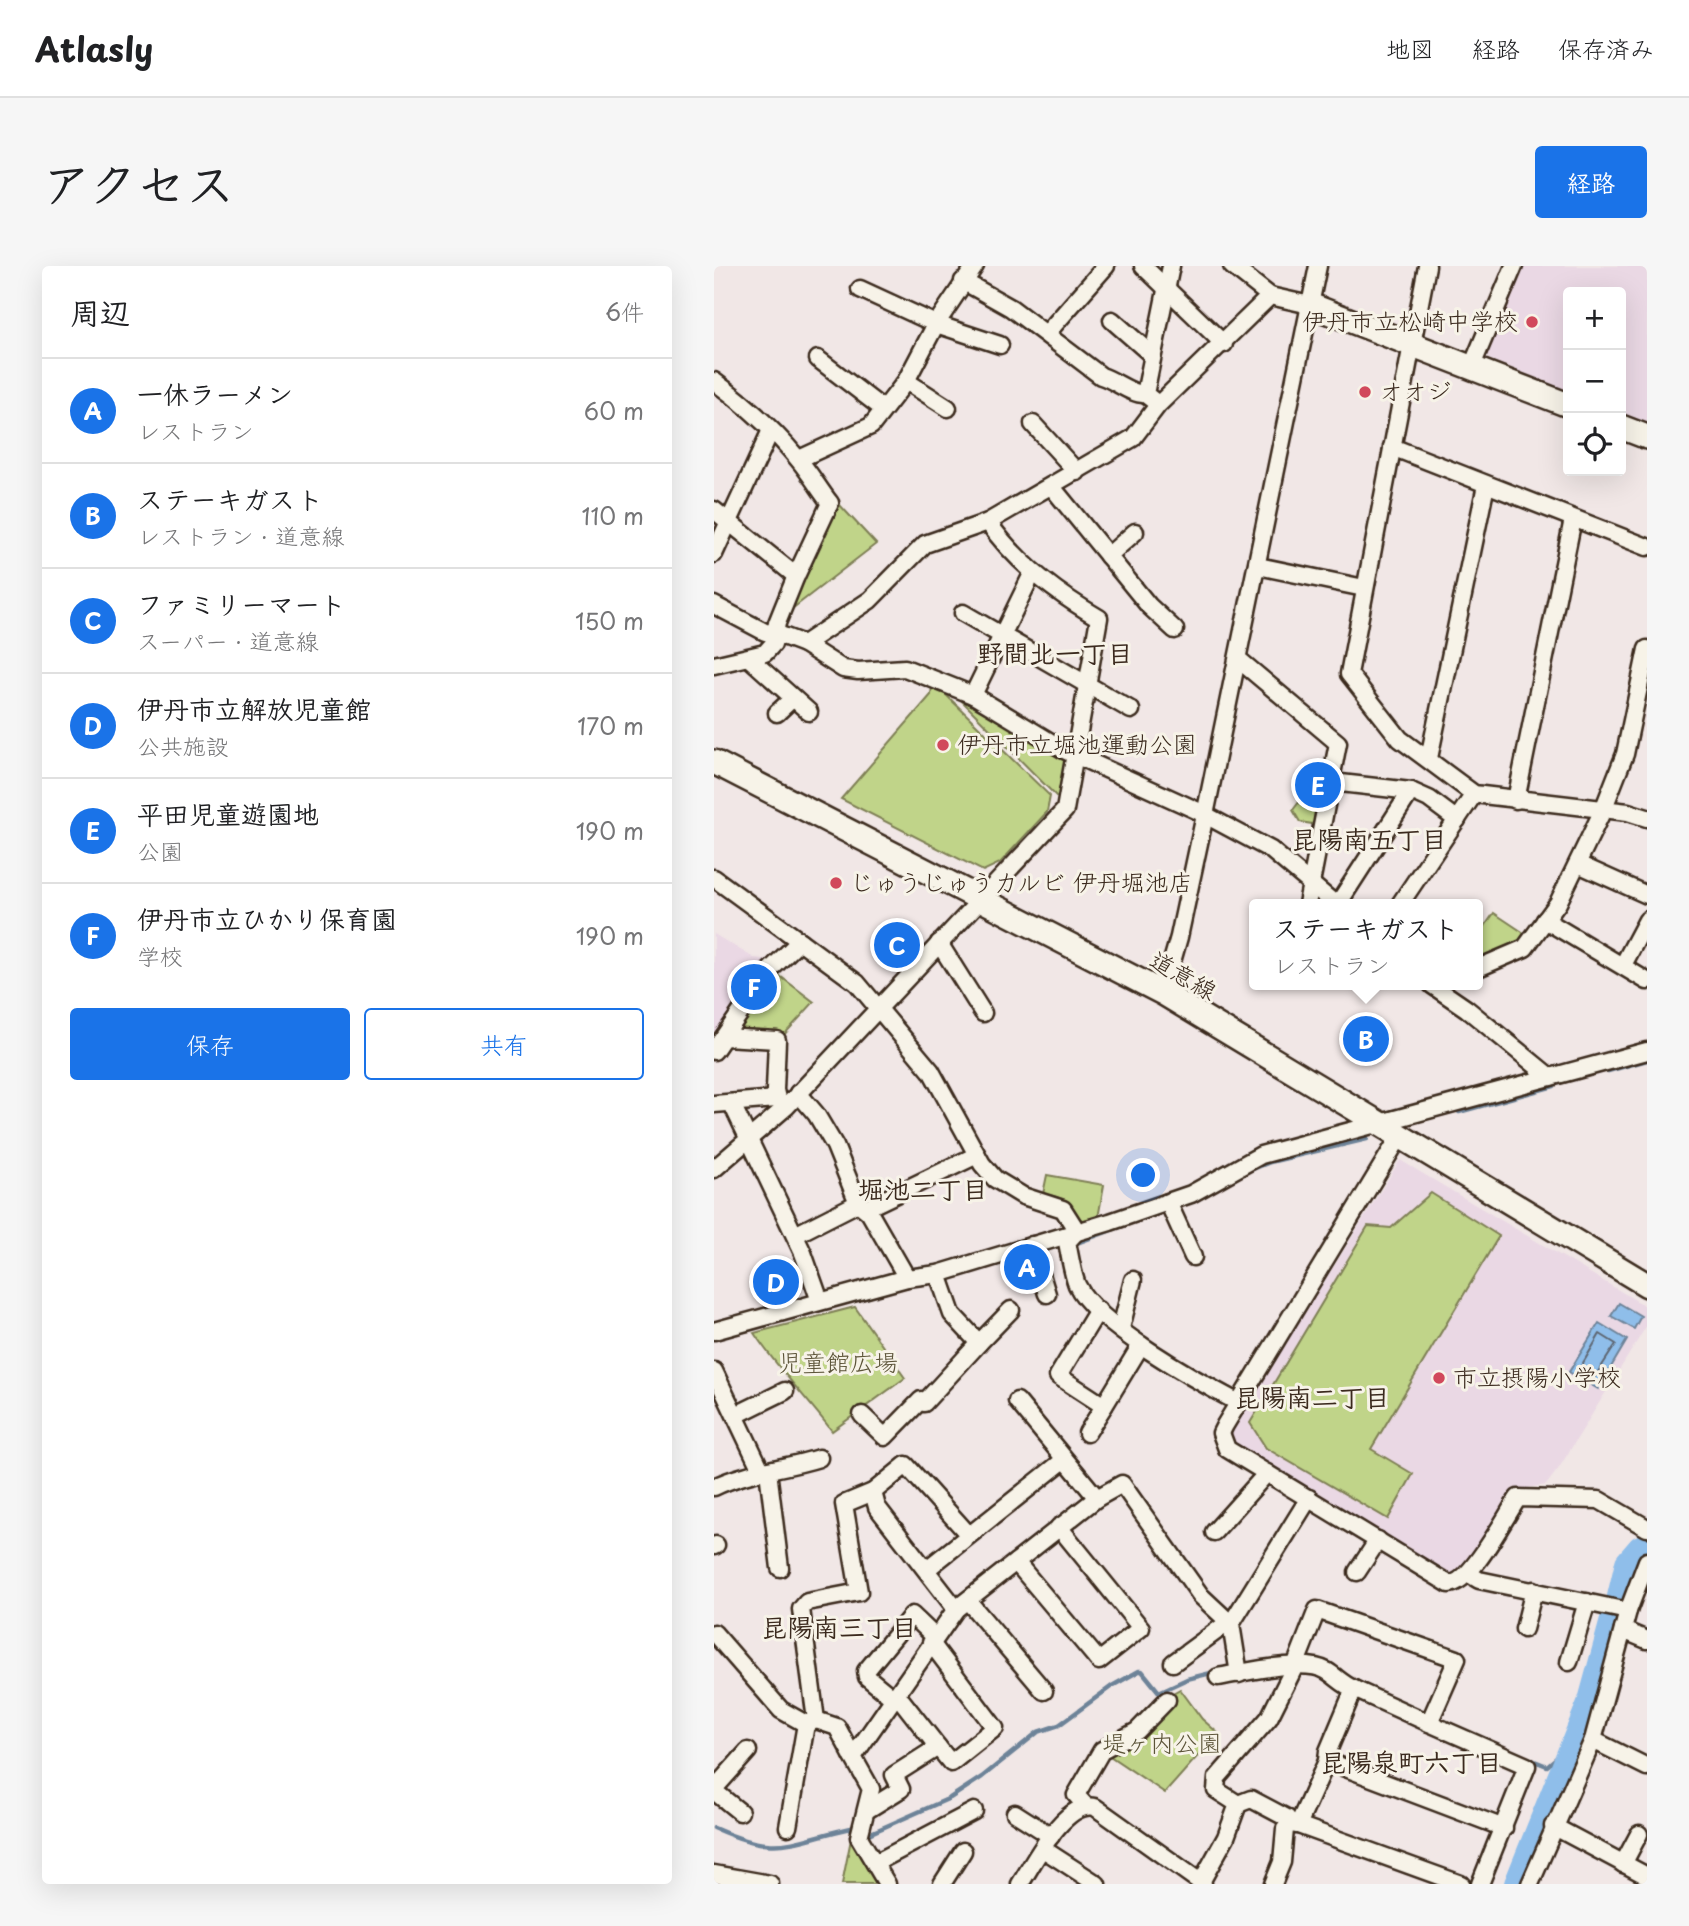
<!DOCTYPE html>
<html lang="ja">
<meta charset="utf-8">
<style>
body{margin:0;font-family:"Playpen Sans","Klee One",sans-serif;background:#f6f6f6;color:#202124}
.controls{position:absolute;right:21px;top:21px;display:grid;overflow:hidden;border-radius:7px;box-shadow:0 7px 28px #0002}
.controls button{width:63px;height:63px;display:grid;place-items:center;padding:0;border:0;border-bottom:2px solid #e0e0e0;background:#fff;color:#202124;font:35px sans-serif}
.you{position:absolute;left:430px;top:910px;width:24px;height:24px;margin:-18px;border:5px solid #fff;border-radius:50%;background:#1a73e8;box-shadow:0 0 0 10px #1a73e833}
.badge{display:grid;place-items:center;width:46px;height:46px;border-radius:50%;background:#1a73e8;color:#fff;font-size:23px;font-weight:700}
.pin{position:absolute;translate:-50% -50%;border:4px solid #fff;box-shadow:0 2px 7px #0006}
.popup{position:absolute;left:535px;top:633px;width:234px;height:91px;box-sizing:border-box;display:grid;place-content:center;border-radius:7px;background:#fff;filter:drop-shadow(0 2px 5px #0005);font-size:23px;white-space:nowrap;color:#757577}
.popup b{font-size:26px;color:#202124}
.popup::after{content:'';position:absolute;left:50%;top:100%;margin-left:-14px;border:14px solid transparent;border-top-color:#fff}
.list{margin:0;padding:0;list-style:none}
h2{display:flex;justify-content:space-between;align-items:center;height:91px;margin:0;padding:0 28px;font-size:30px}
h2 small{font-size:23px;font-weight:400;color:#757577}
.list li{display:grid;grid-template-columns:46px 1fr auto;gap:21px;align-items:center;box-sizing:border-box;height:105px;padding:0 28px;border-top:2px solid #e0e0e0}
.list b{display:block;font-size:26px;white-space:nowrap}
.list p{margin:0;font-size:23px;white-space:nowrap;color:#757577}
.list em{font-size:23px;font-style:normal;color:#757577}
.actions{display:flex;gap:14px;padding:21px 28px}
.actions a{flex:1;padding:16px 0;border:2px solid #1a73e8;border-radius:7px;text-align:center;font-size:24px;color:#1a73e8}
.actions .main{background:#1a73e8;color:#fff}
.icon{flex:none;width:38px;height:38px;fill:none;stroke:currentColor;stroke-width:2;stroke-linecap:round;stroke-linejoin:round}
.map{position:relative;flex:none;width:933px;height:1618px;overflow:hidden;border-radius:7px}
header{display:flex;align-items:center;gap:42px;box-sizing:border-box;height:98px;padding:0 35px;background:#fff;border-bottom:2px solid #e0e0e0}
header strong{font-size:33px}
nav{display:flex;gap:38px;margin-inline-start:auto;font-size:24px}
.intro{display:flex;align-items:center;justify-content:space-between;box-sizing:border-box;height:168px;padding:0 42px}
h1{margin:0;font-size:49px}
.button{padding:18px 32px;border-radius:7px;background:#1a73e8;color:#fff;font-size:24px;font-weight:700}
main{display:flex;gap:42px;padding:0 42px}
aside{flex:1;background:#fff;border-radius:7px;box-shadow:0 7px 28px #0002}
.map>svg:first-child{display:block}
.built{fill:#ead8e4}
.green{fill:#c0d489;stroke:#7e7f54;stroke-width:2}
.water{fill:#8fbeea;stroke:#6d8398;stroke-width:2}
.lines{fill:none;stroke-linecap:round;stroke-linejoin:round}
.shore{stroke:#5d6570;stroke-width:2}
.stream{stroke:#6d8398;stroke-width:4.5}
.river{stroke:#8fbeea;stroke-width:28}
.street-casing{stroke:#3b2a1e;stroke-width:21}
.secondary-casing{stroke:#3b2a1e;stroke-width:28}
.street{stroke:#f7f3e8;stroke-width:16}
.secondary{stroke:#f7f3e8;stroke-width:23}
.poi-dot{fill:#d1495b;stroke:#f7f3e8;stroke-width:2.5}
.labels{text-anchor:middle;stroke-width:6;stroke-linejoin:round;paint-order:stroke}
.poi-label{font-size:24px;fill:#3b2a1e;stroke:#f7f3e8;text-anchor:start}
.street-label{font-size:24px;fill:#3b2a1e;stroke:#f7f3e8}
.park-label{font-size:24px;fill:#5c5439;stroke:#f7f3e8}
.neighbourhood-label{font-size:26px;font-weight:bold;fill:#3b2a1e;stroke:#f7f3e8}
</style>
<header>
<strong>Atlasly</strong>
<nav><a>地図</a><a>経路</a><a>保存済み</a></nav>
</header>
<div class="intro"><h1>アクセス</h1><a class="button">経路</a></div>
<main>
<aside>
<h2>周辺<small>6件</small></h2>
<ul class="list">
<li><span class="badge">A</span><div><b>一休ラーメン</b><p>レストラン</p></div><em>60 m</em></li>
<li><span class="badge">B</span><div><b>ステーキガスト</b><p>レストラン · 道意線</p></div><em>110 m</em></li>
<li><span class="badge">C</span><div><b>ファミリーマート</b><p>スーパー · 道意線</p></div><em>150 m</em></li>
<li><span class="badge">D</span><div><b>伊丹市立解放児童館</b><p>公共施設</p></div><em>170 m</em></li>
<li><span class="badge">E</span><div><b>平田児童遊園地</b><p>公園</p></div><em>190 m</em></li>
<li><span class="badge">F</span><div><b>伊丹市立ひかり保育園</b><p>学校</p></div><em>190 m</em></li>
</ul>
<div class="actions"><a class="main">保存</a><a>共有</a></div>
</aside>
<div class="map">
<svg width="933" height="1618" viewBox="0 0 933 1618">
<rect width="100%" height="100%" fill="#f1e7e6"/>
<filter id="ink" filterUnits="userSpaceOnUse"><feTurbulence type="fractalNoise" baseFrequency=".0143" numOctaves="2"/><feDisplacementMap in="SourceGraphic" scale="14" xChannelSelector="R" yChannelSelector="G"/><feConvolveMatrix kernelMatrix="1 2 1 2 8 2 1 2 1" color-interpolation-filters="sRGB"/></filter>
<g filter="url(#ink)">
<g class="built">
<path d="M806,0h127v158l-26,-11v-121h-53v99l-79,-32 -5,-7z"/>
<path d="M0,668l40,24 17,2 4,12 40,30 -32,35 -64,-3 -5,-3z"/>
<path d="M686,894l247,147v18l-88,143 -13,17 -34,5 -52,83 -8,2 -218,-133 -3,-10z"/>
</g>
<g class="green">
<path d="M124,237l38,41 -88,68z"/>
<path d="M218,420l7,2 111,108 -3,16 -47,51 -17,8 -142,-72 90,-104z"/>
<path d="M246,433l105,57 3,9 -8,35z"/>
<path d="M616,495l-11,64 -19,-3 -7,-12z"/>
<path d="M780,647l30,20 -11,16 -35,12v-25z"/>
<path d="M62,707l38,29 -32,35 -47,-6z"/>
<path d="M333,909l57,10 -6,33 -12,4c-19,-7 -6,-23 -43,-28z"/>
<path d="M717,927l68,43 -128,213 42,25 -25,45 -122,-71 -16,-25 118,-197 23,2z"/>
<path d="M141,1041l50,71 -73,53c-26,-34 -55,-63 -78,-98z"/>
<path d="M466,1423l22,30 16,14 -53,60 -58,-39 39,-46z"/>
<path d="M137,1573l28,45h-37z"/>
</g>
<g class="water">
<path d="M905,1037l22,13 -7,13 -23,-13z"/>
<path d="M885,1057l28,17 -29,49 -29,-17z"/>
</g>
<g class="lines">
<path class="shore" d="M886,1068l16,10 -22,34 -14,-10z"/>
<g class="stream">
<path d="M894,805l39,-11"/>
<path d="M745,846l95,-26"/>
<path d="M529,907l27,-11 97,-23"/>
<path d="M363,977l70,-26"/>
<path d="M813,1492l20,8 28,-24"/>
<path d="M0,1562c65,29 73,14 137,0l6,4"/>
<path d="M150,1570l86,-38 32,-21 56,-45 21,-7 53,-39 27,-15h3l17,21 28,-13 28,-7"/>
</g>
<g class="river">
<path d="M906,1335l9,-38 12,-14"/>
<path d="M804,1618l74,-183 24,-88"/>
</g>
<g class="street-casing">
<g id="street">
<path d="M429,0l81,78"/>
<path d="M518,0l38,30"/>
<path d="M713,0l-78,408 51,65 74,55 154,18 19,6"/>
<path d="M249,15l48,27 90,68c14,4 31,19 44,18"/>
<path d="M146,23l76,35 64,21"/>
<path d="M398,54l40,35"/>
<path d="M333,67l59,-67"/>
<path d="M104,93l65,50"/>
<path d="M758,100l42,-100"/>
<path d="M0,115c31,23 60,48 84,78 12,14 21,30 32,44l-34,73 -19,47 -4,21 -8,9 -51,12"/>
<path d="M192,115l42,27"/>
<path d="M440,135l-9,-7 26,-128"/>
<path d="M319,158l44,48"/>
<path d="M678,181l255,100"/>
<path d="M85,193l72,-33 35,-45 30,-57 39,-58"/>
<path d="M338,221l97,119 26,24"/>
<path d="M0,244l82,66"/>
<path d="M0,288l57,-124"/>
<path d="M394,290l27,-24"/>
<path d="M544,300l106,22"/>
<path d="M0,339l51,27 10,1 29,11 39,25 15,2 47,-3 68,27 91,55 132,60 75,40 64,54"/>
<path d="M249,347l168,97"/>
<path d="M90,378l66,-44 55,-56 63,-22 145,-84 25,-33 112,-109 40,9"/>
<path d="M35,392l60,54"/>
<path d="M524,393l100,84 -31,161"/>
<path d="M259,429l60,-123"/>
<path d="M63,447l16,-15"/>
<path d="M715,492l57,-273"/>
<path d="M618,516l79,9 18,8 28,21"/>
<path d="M802,534l57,-281"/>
<path d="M864,598l69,31"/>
<path d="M0,612l143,105 74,88 51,93 13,15 28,17 40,13 14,22 -10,11c3,14 5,30 10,43 19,40 122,97 162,118"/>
<path d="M624,638l73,-113"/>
<path d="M686,638l74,-110"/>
<path d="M831,654l102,61"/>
<path d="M225,677l44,70"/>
<path d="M909,699l24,-45"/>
<path d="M764,702l47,-20 33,-45 45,-93 22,-56 22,-105"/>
<path d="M718,719l35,24 83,68"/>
<path d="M449,727l16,-56 26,-122 113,-549"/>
<path d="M10,771l53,3 -2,50 2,9"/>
<path d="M0,785l55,-80 31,-30"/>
<path d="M84,827l18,21 19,32 23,57 11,9 38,66"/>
<path d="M0,838l63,-5 7,6"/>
<path d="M18,838l71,149 17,48"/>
<path d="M686,870l-175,289 -4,8 6,16 222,135c22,0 56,-67 69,-86l81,2 48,28"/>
<path d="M0,903l72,-62 279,-297 34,-192c-43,-25 -83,-55 -111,-96"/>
<path d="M454,936l25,55"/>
<path d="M155,946l2,-6 106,-51"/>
<path d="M81,969l63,-32"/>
<path d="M318,979l15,49"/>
<path d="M384,1044l-40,66 46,30 37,-61"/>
<path d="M407,1062l12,-48"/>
<path d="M0,1065l193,-53 31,-4 172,-52 81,-28 70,-39 386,-104"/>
<path d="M265,1077l32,-33"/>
<path d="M0,1105l48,101"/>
<path d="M303,1135l80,97"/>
<path d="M22,1149l49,-24"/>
<path d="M148,1149l23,22 36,-37 3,3 55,-60 -27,-29 -14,-40"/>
<path d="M373,1167l17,-27"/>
<path d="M54,1205l12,97"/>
<path d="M0,1221c33,-16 70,-18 105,-29"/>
<path d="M159,1226l4,15 79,102"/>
<path d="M500,1266l53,-59"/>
<path d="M0,1280l2,-1"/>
<path d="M302,1296l83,99 42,-33 -82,-101"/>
<path d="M213,1303l137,-109"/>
<path d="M643,1306l21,-32"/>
<path d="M755,1308l10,6 149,31"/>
<path d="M254,1335l76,90"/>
<path d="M810,1363l10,-39"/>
<path d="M909,1364l24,10"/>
<path d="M0,1367l67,77 25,14 10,-4 21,7 16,30"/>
<path d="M221,1371l-23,-22 -46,56 1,6 22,18 13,6 36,46"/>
<path d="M855,1396l18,-60"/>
<path d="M525,1408l-8,-50 78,-126"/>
<path d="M504,1411c25,-4 86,-20 109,-6 10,6 15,13 27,18"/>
<path d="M102,1454l-15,-111 6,-7 52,-10 -15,-88 29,-12 33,-27 63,70"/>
<path d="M715,1457l98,43 -47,118"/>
<path d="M879,1474l54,27"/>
<path d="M0,1523l34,-38"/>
<path d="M0,1525l26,21"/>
<path d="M524,1538l13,-5 36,19 3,6"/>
<path d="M371,1539l-9,-10 26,-45 35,-19 30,-31"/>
<path d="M153,1544l34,-21 -7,-14 44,-28 13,16 44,-35 -64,-85"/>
<path d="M301,1547l36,23"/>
<path d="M584,1559l163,59"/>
<path d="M839,1560l94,50"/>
<path d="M74,1561l18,-103"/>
<path d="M329,1583l54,35"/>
<path d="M161,1597l99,-52"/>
<path d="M909,1598l16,-30"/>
<path d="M0,1608l56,10"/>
<path d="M173,1618l-28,-47 12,-48 -18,-32 103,-148 141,-111 25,-14 79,112 30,28 -9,3 -49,36"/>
<path d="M228,1618l21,-33"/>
<path d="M306,1618c15,-23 44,-83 75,-77l108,77"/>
<path d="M486,1618l26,-47 12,-33 -22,-14 1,-12 52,-60 26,-52 22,-56 140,49 -28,64 -75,-34 -26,62 -1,10 177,67"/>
<path d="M559,1618l9,-22 3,-33 5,-5 8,1 29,-64"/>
<path d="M816,1618l63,-144 35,-129 19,-50"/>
</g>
</g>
<g class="secondary-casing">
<g id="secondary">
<path d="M596,39l258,100"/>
<path d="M907,161l26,10"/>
<path d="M0,496l449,231 484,292"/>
</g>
</g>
<use href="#street" class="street"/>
<use href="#secondary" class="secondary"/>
</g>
</g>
<g class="poi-dot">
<circle cx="818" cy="56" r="7"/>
<circle cx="651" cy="126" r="7"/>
<circle cx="229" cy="479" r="7"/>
<circle cx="122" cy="617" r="7"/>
<circle cx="725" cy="1112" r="7"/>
</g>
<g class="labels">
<g class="poi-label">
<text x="804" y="64" text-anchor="end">伊丹市立松崎中学校</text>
<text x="665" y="134">オオジ</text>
<text x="243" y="487">伊丹市立堀池運動公園</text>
<text x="136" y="625">じゅうじゅうカルビ 伊丹堀池店</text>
<text x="739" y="1120">市立摂陽小学校</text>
</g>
<g class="street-label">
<text transform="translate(469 710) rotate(30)" y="8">道意線</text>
</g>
<g class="park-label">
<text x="124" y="1105">児童館広場</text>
<text x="448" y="1486">堤ヶ内公園</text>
</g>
<g class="neighbourhood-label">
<text x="341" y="397">野間北一丁目</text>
<text x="655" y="583">昆陽南五丁目</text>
<text x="209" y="933">堀池二丁目</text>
<text x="598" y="1141">昆陽南二丁目</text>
<text x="125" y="1371">昆陽南三丁目</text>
<text x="697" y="1506">昆陽泉町六丁目</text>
</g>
</g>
</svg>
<div class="controls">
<button>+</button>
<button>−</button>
<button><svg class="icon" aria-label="locate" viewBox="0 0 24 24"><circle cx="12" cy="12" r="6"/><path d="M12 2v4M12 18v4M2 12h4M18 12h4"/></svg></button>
</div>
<div class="you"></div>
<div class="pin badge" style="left:313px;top:1001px">A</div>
<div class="pin badge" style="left:652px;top:773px">B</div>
<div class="popup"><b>ステーキガスト</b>レストラン</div>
<div class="pin badge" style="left:183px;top:679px">C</div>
<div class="pin badge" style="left:62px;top:1016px">D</div>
<div class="pin badge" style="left:604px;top:519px">E</div>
<div class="pin badge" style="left:40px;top:721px">F</div>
</div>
</main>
